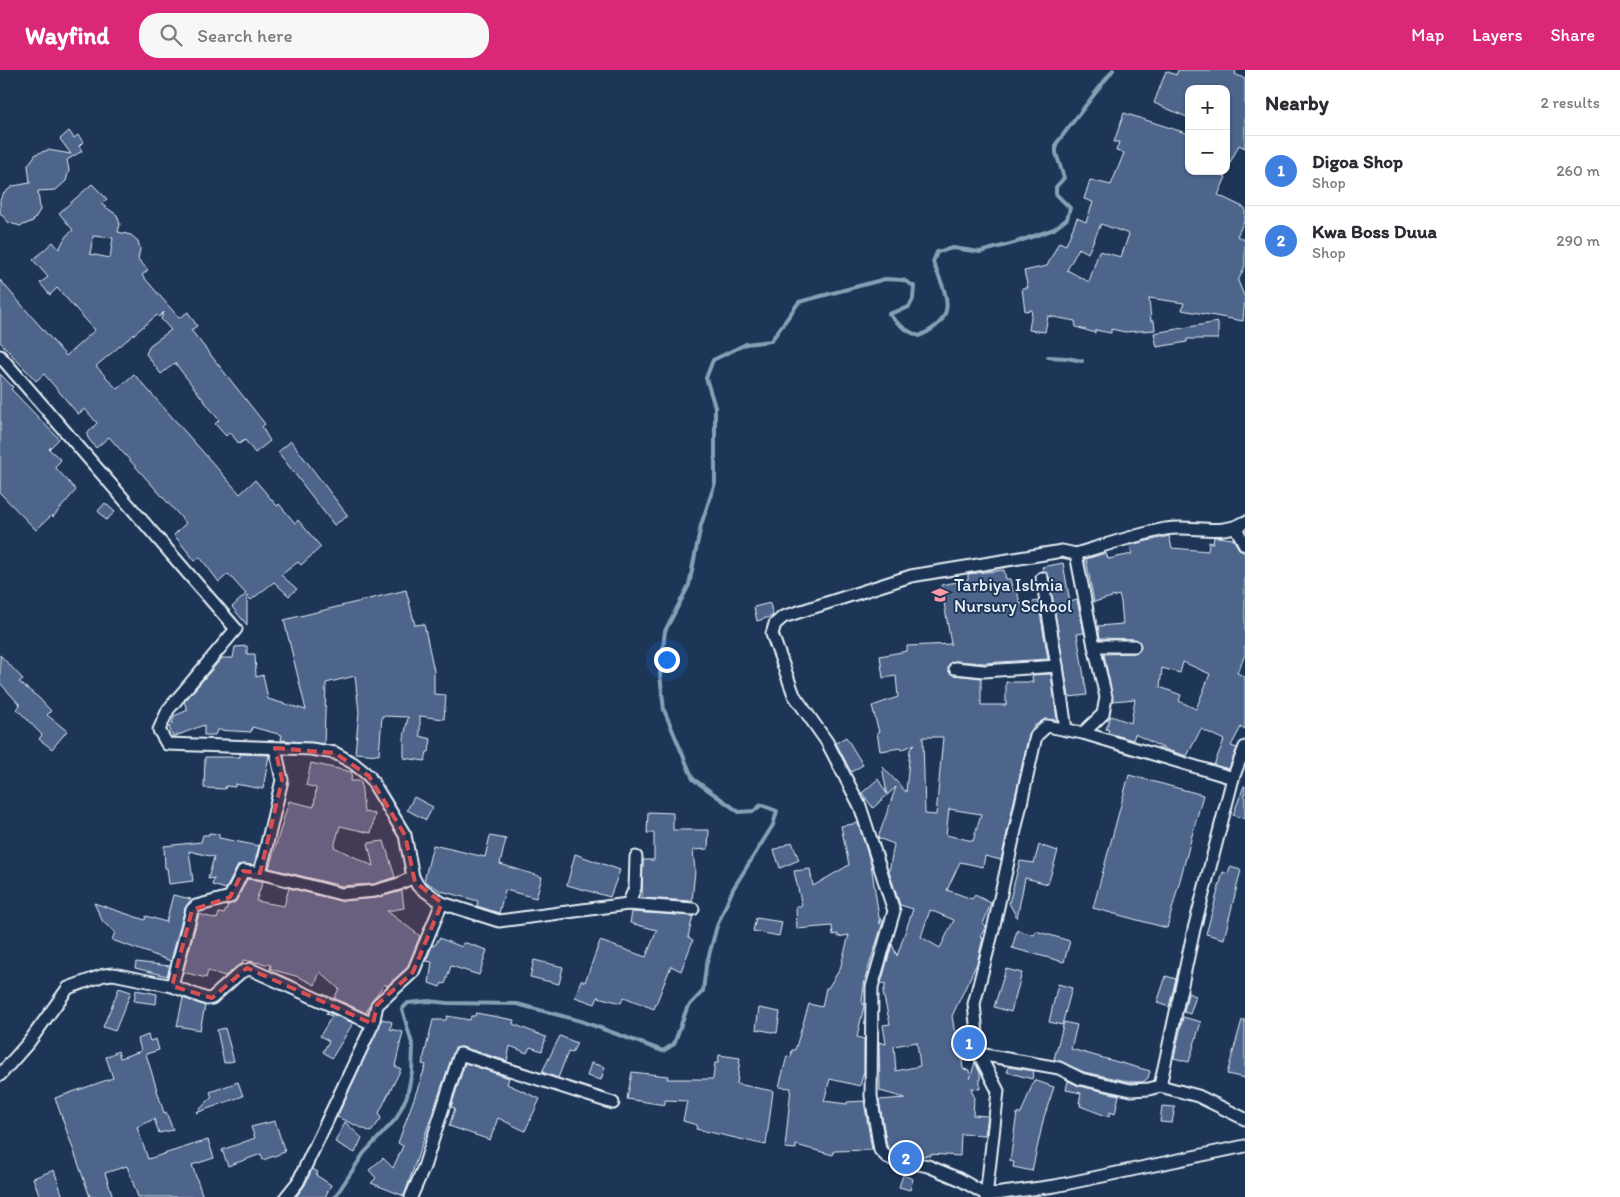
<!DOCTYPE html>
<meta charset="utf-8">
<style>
body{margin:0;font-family:Itim,sans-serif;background:#f7f7f7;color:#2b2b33}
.controls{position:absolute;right:15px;top:15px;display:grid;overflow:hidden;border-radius:10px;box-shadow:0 1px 4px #0004}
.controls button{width:45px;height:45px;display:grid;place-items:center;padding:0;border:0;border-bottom:1px solid #e1e1e2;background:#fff;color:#2b2b33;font:25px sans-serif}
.you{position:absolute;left:666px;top:589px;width:18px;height:18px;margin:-12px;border:4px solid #fff;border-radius:50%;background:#1a73e8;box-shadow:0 0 0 8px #1a73e833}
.badge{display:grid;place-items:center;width:32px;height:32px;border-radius:50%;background:#db2777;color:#fff;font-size:16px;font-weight:700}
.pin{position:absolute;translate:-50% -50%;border:2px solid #fff;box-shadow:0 1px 5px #0006}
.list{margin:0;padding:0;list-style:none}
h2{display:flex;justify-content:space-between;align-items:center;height:65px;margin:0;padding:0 20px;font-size:21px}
h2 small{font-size:16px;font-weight:400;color:#7c7c81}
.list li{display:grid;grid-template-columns:32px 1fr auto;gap:15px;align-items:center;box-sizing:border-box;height:70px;padding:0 20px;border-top:1px solid #e1e1e2}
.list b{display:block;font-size:19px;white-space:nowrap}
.list p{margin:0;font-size:16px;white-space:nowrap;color:#7c7c81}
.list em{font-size:16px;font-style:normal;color:#7c7c81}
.icon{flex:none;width:28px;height:28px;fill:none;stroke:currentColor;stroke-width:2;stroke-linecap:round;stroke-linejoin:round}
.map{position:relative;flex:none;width:1245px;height:1127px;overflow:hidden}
header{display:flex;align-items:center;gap:30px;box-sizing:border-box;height:70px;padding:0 25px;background:#db2777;color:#fff}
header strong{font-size:24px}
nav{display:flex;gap:28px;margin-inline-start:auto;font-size:18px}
.search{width:350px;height:45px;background:#f7f7f7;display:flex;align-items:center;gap:12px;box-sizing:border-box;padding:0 18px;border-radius:20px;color:#7c7c81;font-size:19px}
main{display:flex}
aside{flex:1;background:#fff}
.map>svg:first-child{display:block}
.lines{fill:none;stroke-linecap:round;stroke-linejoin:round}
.stream{stroke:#84a1b5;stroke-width:4}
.building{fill:#4d658b;stroke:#e8f1f8;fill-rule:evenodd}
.street-casing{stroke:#e8f1f8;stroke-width:15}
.street{stroke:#1d3557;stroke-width:11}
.marked{fill:#da5052;fill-opacity:0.2;stroke:#da5052;stroke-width:4;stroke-dasharray:10 6;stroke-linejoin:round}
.labels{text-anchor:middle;stroke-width:4;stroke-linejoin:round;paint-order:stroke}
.poi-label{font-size:18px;fill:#e8f1f8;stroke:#1d3557;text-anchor:start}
</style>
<header>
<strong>Wayfind</strong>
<div class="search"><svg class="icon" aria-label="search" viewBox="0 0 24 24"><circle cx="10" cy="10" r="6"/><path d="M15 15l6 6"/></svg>Search here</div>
<nav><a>Map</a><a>Layers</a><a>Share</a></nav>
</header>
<main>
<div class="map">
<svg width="1245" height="1127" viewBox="0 0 1245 1127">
<rect width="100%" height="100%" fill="#1d3557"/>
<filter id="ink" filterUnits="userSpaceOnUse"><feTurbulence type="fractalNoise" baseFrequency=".02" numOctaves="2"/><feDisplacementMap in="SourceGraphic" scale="10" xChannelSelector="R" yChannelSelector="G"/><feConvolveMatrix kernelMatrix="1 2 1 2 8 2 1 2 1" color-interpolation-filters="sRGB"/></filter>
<g filter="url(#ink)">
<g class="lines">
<g class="stream">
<path d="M1048,287l19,1 15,3"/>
<path d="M335,1127l29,-44 32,-34 11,-23 5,-24 1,-25 -11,-38 6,-6 21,-2 18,2 70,1 64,17 82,30 11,-7 13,-36 16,-17 3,-25 11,-40 16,-37 40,-64 4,-14 -16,-6 -7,6 -15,1 -46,-33 -29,-69 -4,-36 5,-43 24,-46 12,-60 14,-42v-76l-9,-29 7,-18 33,-16 25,-3 28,-39 86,-23 18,1 11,6 -1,13 -4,8 -20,7c9,11 17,17 30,22 42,-18 27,-42 14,-74l4,-10 16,-4 27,4 34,-9 40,-14 13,-10 3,-11 -14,-14v-7l8,-9 -8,-25v-9l57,-74"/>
</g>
</g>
<g class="building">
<path d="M1178,0h58l-1,4 10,5v69l-6,-3 -13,26v-82h-37v29l-35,-15 12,-32 10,4z"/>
<path d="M1124,43l65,21v37h25l12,6 -8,18 27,13v11l-8,17 8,4v26l-7,15 7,17 -2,23 -61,-11 2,-7 -35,-5 2,23h3l1,9 -30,2 -14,-3v4l-16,-3v3l-19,-6 -1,-6 -27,-5 -3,16 -16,-2 3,-20 -7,1 -3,-23h6l-4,-17 23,-5 12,-24 7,3 11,-27 9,4 7,-20 -9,-3 6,-19 21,5 13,-32 -8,-2 3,-9h-5zM1101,154l28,10 -8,23 -22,-6 -10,31 -22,-12 12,-22 9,5z"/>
<path d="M69,61l5,7 4,-3 5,7 -4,4 3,5 -15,9 2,10 -3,11 -10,9 -18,1 2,19 -7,11 -12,5 -12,-3 -9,-10v-13l3,-6 10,-8 17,-3 -2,-18 8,-11 12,-4 23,4 -11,-15z"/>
<path d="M92,114l15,15 -6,5 16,11 3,9 -2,8 13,3 7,6 2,8 -2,10 10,11 -6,5 37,43 9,-6 9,14 -6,4 74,94 -3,3 8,14 -15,12 -10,-13 -6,4 -9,-12 -4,4 -11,-12 4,-4 -44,-57 -14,11 -15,-20 4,-9 21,-15 -10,-11 3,-7 -5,5 -2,-2 -61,51 21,23 17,-15 106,120 15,-14 22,26 2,-2 16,19 3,-3 23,27 -20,18 -3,-3 -17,13 16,14 -8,7 -15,-14 -23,18 -4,-4v29l-15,-18 14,-13 -18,-20 -9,8 -19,-25 -5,4 -21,-26 12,-12 -77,-86 -13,11 -8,-10 -1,-4 10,-11 -12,-14 -7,5 -34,-40 -8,7 -36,-39v-62l66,76 29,-26 -38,-42 -7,7 -10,-12 8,-6 -15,-17 20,-18 6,7 7,-13 7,-6 -14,-17zM93,166l20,2 -3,20 -20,-4z"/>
<path d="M1218,252v17h-31v3l-30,5 -3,-14z"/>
<path d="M0,304l13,13 -2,2 48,50 -10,10 12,11 -6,7 21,23 -23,27 -1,-2 -16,15 -36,-37z"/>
<path d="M291,371l57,75 -14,9 -56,-73z"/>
<path d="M105,433l10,9 -9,8 -8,-9z"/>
<path d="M1169,466l3,12 36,3 1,-9 4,1 1,-6h4l15,2 6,10 6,3v103l-8,18 8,4v52l-4,-2 -10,19 6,2 -8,21 -15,-4 10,-25 -23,-11 -14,27 -20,-6 -32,-16 -2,6 -25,-7 1,-3 -3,-1 5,-13 20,7 4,-24 -22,2 -9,-47 30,-1 6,-3 1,-4 -7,-7 -34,-1 -2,-12 25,-2 -2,-22 -2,-7 -25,7 -8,-43 20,-6 2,6 24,-5 -2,-9zM1183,592l27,12 -14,35 -17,-8 2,-6 -21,-8 2,-19 18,5z"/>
<path d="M1063,493l7,39 7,-2 7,33 -7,1 10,61 -18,2 -20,-120 -6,-6 -1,-4z"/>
<path d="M1004,500l2,9h4l3,12 4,-1 3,14 18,-3 10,58 -64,4 -29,-2 -6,3 -1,7 6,4 27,3v27h25v-23h27l-1,-7 19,-1 6,46 -12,-1 -11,7 -5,8 -28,126 -16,-4 -2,11 -23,-5 -13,28 25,9 3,-4 16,8 -8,21 3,2 -6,11 3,1 -6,25 -25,53 3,18 9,-2 1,11 -5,1 3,25 6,1 1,9 5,-17 5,11v16l-9,-1 3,9 -1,18 15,1 -3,19 -24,-1 -1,22 -30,-2v2l-17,-1 -22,-4 -4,-5 -8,-46 26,-2 -25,-7 -1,-49 7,2 -3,-19 7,-1 -7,-31 3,-9 -5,-1 11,-39 5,12 16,-47 -13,-4 -11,-33 5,-28 -16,-6 18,-51 -23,21 -11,-15 16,-14 9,15 -5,-28 24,26 4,-43 5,-5 -14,6v-2l-21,3 -3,-19h2l-7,-26 26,-9 -2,-21 -13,2 -3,-22 27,-5v-5l44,-2 -10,-59 27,-5v-6zM943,667l-7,78 -11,-1 -2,-77zM949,739l32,5 -8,27 -27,-6zM930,840l24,10 -14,28 -19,-11zM917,972l3,24 -24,5 -2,-25z"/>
<path d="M406,520l9,35 9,-1 10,47v23l12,1 -2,24 -24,-3v20l11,3 -2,13h-2l-2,9 -21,-3v-20l4,-21 -26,-1 -3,39 -24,-2 4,-41 -4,-36 -29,7 -2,61 -43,-4 1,-5 -30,-8 -1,5 -34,-2 -2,5h-11v-10l-31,12 -4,-10 3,-3 2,-8 14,-6 -4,-8 38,-44h11l2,-11 12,-1v8h8l1,23 7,-2 5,24 38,11 -22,-90z"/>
<path d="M770,533l3,13 -16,5 -3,-14z"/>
<path d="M0,585l23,24 -4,3 20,16 12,13 -4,4 20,16 -15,18 -13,-10 3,-4 -25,-26 3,-4 -20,-22z"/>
<path d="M846,667l17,28 -12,7 -15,-29z"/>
<path d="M240,684l29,1 -6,34 -28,-5v3l-9,-1 -1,3 -21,-1 1,-31h35z"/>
<path d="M311,693l41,9 -1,9h10l3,31 11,2 -4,19 -31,-7 -6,21 39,19 -5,-23 16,-2 11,36 -21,7 -32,2 -73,-18 20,-67 25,6 2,-19 -10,-3z"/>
<path d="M1129,705l74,20 -36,133 -74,-20z"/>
<path d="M1244,716h1v33l-12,-4z"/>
<path d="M414,727l19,10 -7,13 -19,-10z"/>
<path d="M648,742l25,1v17h36l-1,19 -15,1 2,21 -3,30 -50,-3 1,-38h11v-27h-7z"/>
<path d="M858,753l13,41 9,60 1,-6 2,4 -18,57 -3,22 2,5 -7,31 7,2v32l-4,15 -30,-7 -6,22 23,3v-2l17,-1 8,49 -38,1 -1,4 -37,-10v4l-11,-1 6,-60 -12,-1 8,-31 4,1 1,-7h3l14,-46 13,3 4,-19h2l12,-19 9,-34 -11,2v-3l-5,1 -1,-9 -35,3 -1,-23h6l-8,-35 16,-2 3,17 36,-21 -8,-39z"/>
<path d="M209,763l10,1v4l40,8 -5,19h-15l-13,24 -14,-4 2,-7 -6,1 6,-22 -25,-6 4,30 -24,3 -2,-16h-2l-1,-22 37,-4 2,-7h6z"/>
<path d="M490,766l16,3 -6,25 42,13 -6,21 -31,-8 -6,23 -22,-7 1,-5 -37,-10 -17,-10 9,-36 52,12z"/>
<path d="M792,772l7,18 -19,8 -6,-18z"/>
<path d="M1039,775l19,6 -10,33 -23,-6 -8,40 -8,-15 11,-42 14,2z"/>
<path d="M575,784l45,16 -10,27 -43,-12z"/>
<path d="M1230,797l11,3 -17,69 -18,-5 17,-62 5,2z"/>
<path d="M247,809l16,2 -7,20 28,5 5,-18 52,13 35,-3 26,-7 2,17 -17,3 33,25 -13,32 -20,18 -2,-2 -13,16 -6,13 -32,-15 5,-9 -19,-17 -5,13 -16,-8 -29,-8 1,-4 -28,-5 -1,4 -17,12 -17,-5 -2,7 -23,-6 16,-58 18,5 2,-6 5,1 4,-9 8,-4z"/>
<path d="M173,825l18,4 -6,9 -14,53 -59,-21 3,-8 -12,-10 -9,-19 51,17 1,-4 20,6z"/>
<path d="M632,842l61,4 -5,21 5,3 -12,31 -10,-5 -17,43 -30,-12 -3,6 -23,-6 -3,7 -20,-7 6,-17 4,2 15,-41 46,16 11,-27 -27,-7z"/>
<path d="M756,848l26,4 -3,14 -26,-5z"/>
<path d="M1017,860l17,5 2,-4 34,10 -6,21 -52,-14z"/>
<path d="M439,868l23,9 1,-4h3l21,7 -8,25 -28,-9 -6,18 -3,-1 -2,4 -11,-4 3,-21 -6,-1 6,-15 4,-2z"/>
<path d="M534,890l29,7 -4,17 -29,-7z"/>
<path d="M136,892l34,4 -3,10 -32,-8z"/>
<path d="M1006,899l16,4 -11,39 -17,-5z"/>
<path d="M1166,906l10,3 -7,28 -12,-4z"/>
<path d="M1058,914l14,4 -10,37 -13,-3z"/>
<path d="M119,918l12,4 -16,39 -12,-4z"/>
<path d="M136,920l21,4 -1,10 -22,-3z"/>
<path d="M1188,923l8,3 -6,18 -6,-2z"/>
<path d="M183,928l22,8 -5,24 -23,-4z"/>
<path d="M759,938l21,4 -3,21 -21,-4z"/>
<path d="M327,942l26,11 -21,35 -9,-6 6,-11 -9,-5 12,-20 -6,-2z"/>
<path d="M476,943l38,7 -1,4 33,13 -4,14 -12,-4 -3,6 -17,-7 -3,15 -45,-14 -7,1 -51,148 -33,-13 5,-5 -7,-8 14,-12 10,10 10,-22 -5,-3 28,-78 -4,-1 11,-44h13l1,-4 23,4 1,-4h4z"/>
<path d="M1183,947l18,5 -12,40 -15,-4z"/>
<path d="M382,949l10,3 -2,7 13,3 -8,34 6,3 -22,44 2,6 -10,13 -34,-15z"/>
<path d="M1242,950h3v58l-18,-4z"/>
<path d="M1064,952l13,3 -6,24 79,22 -2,7 -5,4h-11l-48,-10 -30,-13z"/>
<path d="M225,958l9,33 -10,2 -7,-33z"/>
<path d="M148,965l2,6 6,-2 3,11 -13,4 18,59 2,-1 7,18 -14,3 -5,-14 -17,8 11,32 60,-19 6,18 -22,7 11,32h-65l-11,-31 -22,7 8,24h-23l-35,-99 58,-20 -7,-21 12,-6 2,7 21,-7 -3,-12z"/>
<path d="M560,966l17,7 -5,10 -4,-1 -10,26 -16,-6z"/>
<path d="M719,985l21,3 -3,26 36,7 -7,54 -70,-16 1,-4 -14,-4 4,-20 -22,-1v5l-38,-6 5,-27 36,4 -1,3h46l2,-16h3z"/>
<path d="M465,993l44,15 -2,6 33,15 -15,32 -27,-13 -8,22 -41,-14 6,-18 -4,-1z"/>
<path d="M591,993l14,4 -4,13 -14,-4z"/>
<path d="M1009,997l25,4 -2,8 -25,-7z"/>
<path d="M1034,1010l20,7 -10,30 -12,54 -19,-4 1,-5 -4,-1 7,-48 4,1z"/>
<path d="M1068,1011l11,5 40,9 -4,19 -5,-2 -1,5 -29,-11 1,-3h-2l2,-10 -15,-3z"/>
<path d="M238,1012l5,14 -47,17 16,-16 -2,-5z"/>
<path d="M1162,1036l13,1 -3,16 -12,-1z"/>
<path d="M275,1051l10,31 -22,8 -2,-6 -33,12 -6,-16 33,-12 -4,-11z"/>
<path d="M345,1052l17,16 -7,15 -20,-11z"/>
<path d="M312,1099l6,3 -2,3 15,10 -6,12h-29l9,-12z"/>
<path d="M54,1100l9,27h-23l-7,-19z"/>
<path d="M903,1105l10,4 -3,11 -11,-3z"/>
</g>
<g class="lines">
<g class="street-casing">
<g id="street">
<path d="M0,286l236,273 -68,81 -9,20 8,14 144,5 24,4 18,10 16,13 36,59 8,42 -14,7 -24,7 -34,3 -81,-21"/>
<path d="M1245,452c-24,15 -53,2 -80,7 -30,6 -60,16 -89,25l-14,-3 -151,25 -128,41 -8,7 -3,10 22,61 33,47 33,64 34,105 -22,76 -1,109 9,54 8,8 40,8 31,13 28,16 68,-9 190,-40"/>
<path d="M1236,458l9,17"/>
<path d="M1076,484l18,92 12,51 -3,17 -20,19"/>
<path d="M1042,508l15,88 9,64"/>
<path d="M1094,576h40"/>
<path d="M955,598l29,3 73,-5"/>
<path d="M442,833l57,18 129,-17 65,5"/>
<path d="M628,834l7,-16 1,-31"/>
<path d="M172,916l20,-76 4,-4 34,-9 13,-26 17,2 22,-93 -7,-32"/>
<path d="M979,984l80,14 22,11 50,11 18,-1 11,-3 34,-157 39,-151"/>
<path d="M0,1005l29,-33 39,-54 36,-13 9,-1 59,12 35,13 5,-1 29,-26 9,-3 123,55"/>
<path d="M1160,1016l38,10 47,23"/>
<path d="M286,1127l12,-15 29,-61 46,-97 4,-19 36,-33 29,-69 -24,-17 -5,-9"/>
<path d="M411,1127l13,-30 36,-113 153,49"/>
<path d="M986,1127l12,-106 -19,-37 -5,-50 18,-70 44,-198 11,-10 36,7 150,45 12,-31"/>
</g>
</g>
<use href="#street" class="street"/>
</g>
</g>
<path class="marked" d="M275,678l60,5 34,23 36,59 10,47 27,21 -29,69 -36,33 -4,19 -126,-56 -35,30 -40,-12 20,-76 38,-13 13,-26 17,2 22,-93z"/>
<defs>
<g id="school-bare" transform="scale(1.35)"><path d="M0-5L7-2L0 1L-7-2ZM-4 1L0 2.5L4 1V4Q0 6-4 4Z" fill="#ff9aa2" stroke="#1d3557" stroke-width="2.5" paint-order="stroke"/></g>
</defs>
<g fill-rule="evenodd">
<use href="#school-bare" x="940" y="525"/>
</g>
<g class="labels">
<g class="poi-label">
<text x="954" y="521">Tarbiya Islmia<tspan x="954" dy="21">Nursury School</tspan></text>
</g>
</g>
</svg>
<div class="controls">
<button>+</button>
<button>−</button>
</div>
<div class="you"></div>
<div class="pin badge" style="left:969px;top:973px;background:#3f7fe0">1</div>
<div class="pin badge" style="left:906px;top:1088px;background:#3f7fe0">2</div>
</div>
<aside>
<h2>Nearby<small>2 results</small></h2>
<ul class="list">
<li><span class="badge" style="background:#3f7fe0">1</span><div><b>Digoa Shop</b><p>Shop</p></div><em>260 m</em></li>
<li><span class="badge" style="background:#3f7fe0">2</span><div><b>Kwa Boss Duua</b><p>Shop</p></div><em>290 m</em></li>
</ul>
</aside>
</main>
